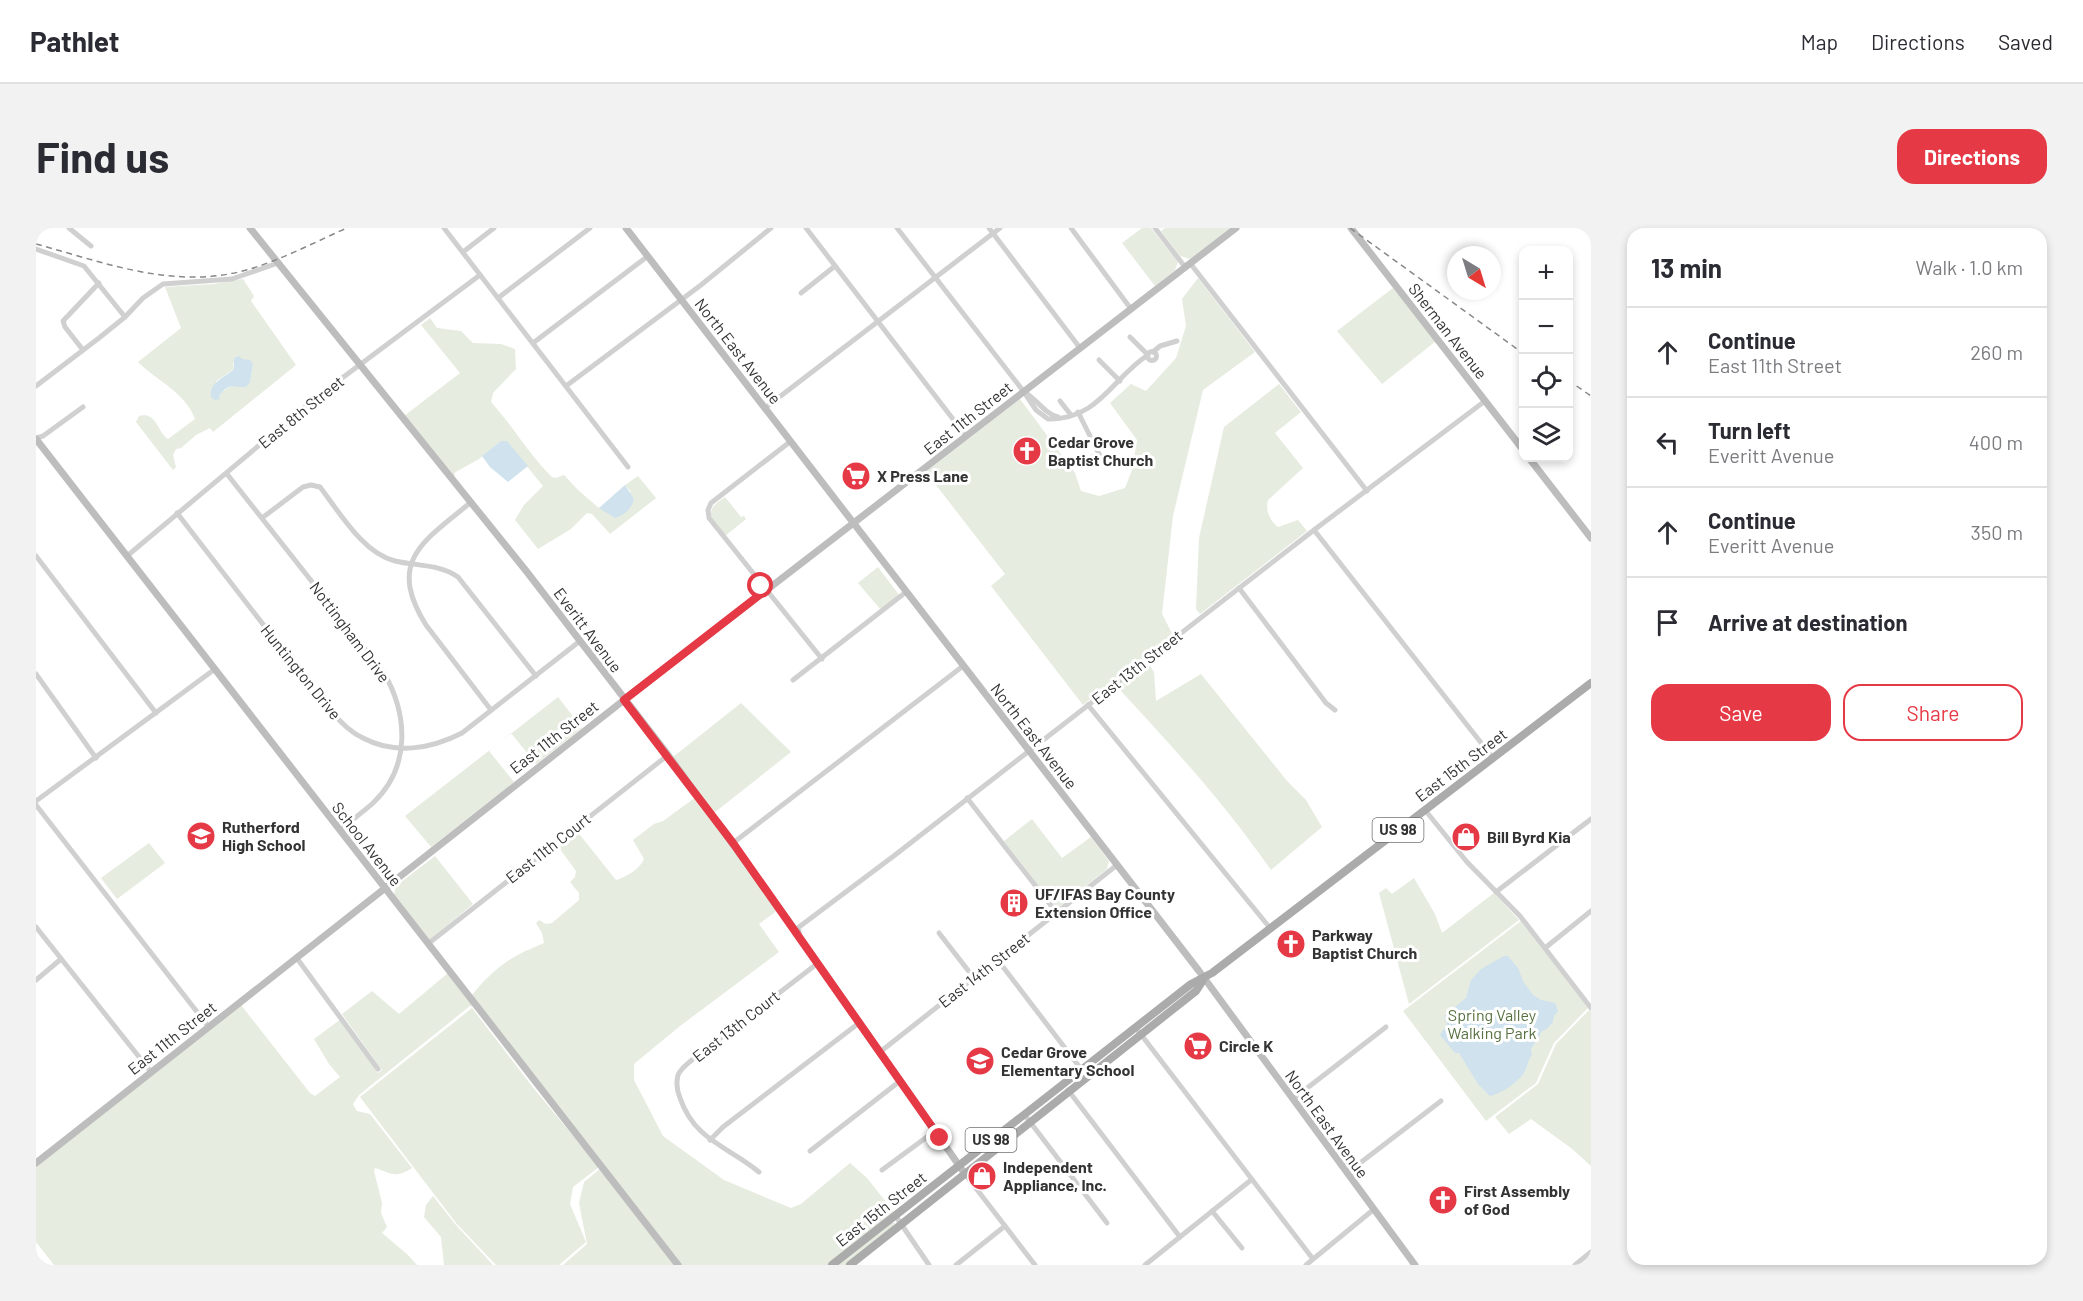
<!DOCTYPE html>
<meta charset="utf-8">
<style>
body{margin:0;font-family:Barlow,sans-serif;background:#f2f2f3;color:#2b2b33}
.controls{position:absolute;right:18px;top:18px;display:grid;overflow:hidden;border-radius:12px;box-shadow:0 3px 9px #0003}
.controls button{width:54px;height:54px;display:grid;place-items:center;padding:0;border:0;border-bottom:2px solid #e1e1e2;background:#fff;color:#2b2b33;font:30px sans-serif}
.compass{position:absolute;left:1411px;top:18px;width:54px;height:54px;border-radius:50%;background:#fff;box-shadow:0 3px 9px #0003;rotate:142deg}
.stop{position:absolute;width:18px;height:18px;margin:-14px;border:4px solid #e63946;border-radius:50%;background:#fff}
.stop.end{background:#e63946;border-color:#fff;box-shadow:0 2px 6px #0008}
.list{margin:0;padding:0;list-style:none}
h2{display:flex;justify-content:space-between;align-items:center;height:78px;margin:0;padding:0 24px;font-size:26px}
h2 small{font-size:20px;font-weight:400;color:#7c7c81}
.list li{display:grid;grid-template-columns:39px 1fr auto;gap:18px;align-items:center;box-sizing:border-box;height:90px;padding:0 24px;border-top:2px solid #e1e1e2}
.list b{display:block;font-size:22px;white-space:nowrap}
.list p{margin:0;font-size:20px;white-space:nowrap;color:#7c7c81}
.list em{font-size:20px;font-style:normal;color:#7c7c81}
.actions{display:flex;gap:12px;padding:18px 24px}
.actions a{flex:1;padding:14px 0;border:2px solid #e63946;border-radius:18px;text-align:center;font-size:21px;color:#e63946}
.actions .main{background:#e63946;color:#fff}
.icon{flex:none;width:33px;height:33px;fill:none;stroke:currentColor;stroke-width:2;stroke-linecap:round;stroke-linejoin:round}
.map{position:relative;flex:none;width:1555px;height:1037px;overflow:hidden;border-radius:18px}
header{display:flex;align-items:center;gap:36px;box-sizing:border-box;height:84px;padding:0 30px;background:#fff;border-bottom:2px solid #e1e1e2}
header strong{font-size:28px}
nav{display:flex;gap:33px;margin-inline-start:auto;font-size:21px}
.intro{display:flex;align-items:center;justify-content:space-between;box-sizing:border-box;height:144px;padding:0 36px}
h1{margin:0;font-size:42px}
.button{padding:15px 27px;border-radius:18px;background:#e63946;color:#fff;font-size:21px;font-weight:700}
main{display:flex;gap:36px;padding:0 36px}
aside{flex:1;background:#fff;border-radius:18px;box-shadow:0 3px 9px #0003}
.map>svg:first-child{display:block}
.green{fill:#e6ecdf;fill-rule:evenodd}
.water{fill:#cfe2ee}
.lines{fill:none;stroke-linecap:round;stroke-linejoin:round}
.street{stroke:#d0d0d0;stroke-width:5}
.secondary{stroke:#bdbdbd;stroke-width:7}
.primary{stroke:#ababab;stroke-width:8}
.rail{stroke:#888;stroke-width:1.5;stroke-dasharray:6 4.5;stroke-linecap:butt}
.route{stroke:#e63946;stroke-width:8}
.labels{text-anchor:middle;stroke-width:6;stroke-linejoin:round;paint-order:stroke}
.shield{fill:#fff;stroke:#707070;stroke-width:1.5}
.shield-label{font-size:15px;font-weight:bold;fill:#333}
.street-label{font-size:16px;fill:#333;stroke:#fff}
.poi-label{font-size:16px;font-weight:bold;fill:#333;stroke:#fff;text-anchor:start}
.park-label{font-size:16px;fill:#56703f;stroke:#fff}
</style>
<header>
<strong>Pathlet</strong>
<nav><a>Map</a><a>Directions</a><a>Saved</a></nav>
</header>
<div class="intro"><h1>Find us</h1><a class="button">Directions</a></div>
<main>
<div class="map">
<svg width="1555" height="1037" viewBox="0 0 1555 1037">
<rect width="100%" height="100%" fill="#fff"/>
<g class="green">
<path d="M1106,0h9l27,34 -3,8 -20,16 -33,-43z"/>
<path d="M1129,0h65l-40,31 -10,-3 -19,-25z"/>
<path d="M1162,50l57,74 -52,38 -30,126 -11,98 11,21 -50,39v-2l-40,33 -92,-119 14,-12 -76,-98 -2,-5 93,-72 55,74 6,18 18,5 26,-8 7,-18 5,-30 -27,-37 21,-19 15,7 30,-33 10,-32 -4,-27z"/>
<path d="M207,51l11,17 -3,5 45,64 -83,67 -3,-4 -14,7 -15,13 -5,1 -3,6 3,12 -3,3 -37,-48 3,-6c18,-5 18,16 29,23l27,-20c-10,-27 -38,-38 -57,-57l43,-34 -16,-41 49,-3zM197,135l20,1 -3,18c-14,6 -22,1 -31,14l-3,-15 18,-12z"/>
<path d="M1357,60l43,53 -54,43 -45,-53z"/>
<path d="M394,90l7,10 24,3 12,12 28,1 14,5 1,20 -23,24 -2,9c22,24 38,53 61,75l4,1 8,-3 14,15 21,18 32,-16 -6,-7 13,-9 18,22 -46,36 -18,-20 -5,-1 -16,16 -33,20 -23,-29 9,-15 19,-19 -36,-44 -6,-1 -22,18 -25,14 1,2 -2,2 -49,-61 56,-43 -39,-48z"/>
<path d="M1243,156l22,28 -26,21 28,35 -35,32c-3,10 2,21 10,27l20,-7 9,11 -107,83 -4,-5 3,-71 25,-111z"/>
<path d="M689,269l16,20 3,-1 2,3 -21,17c-14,-18 -23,-24 0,-39z"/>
<path d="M842,339l21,28 -18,15 -23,-27z"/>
<path d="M1111,434l7,10 2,29 45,-27 87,108 18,18 16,27 -51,43c-46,-66 -97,-122 -151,-180l2,-8z"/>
<path d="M522,469l24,31 -46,36 -25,-31 -22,18 25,31 -83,65 -26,-31z"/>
<path d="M705,475l50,49 -77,61 -41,-56z"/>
<path d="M660,569l82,113 -19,14 20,28 -99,74 -46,38v16l29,56 61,44 67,28 10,-4 49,-41 17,15 27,34 -67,53h-146l-209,-270c12,-15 28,-31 46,-40 8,-5 18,-8 26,-12l-2,-10 -6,-10 3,-3 7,4 6,-1 27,-23v-7l-9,-11 5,-5 1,-6 -19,-26 19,-15 40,50c10,-3 24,-11 28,-21l-11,-19 21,-16 9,-3z"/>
<path d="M996,591l30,39 29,-21 18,24 -2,8 -49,39 -4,-2 -50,-65z"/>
<path d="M113,615l16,20 -48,36 -16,-21z"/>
<path d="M399,628l38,48 -44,36 -35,-46 2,-8z"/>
<path d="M1378,650l21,36 7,19 52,-40 25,27 -110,84 -30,-111 7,-5 6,6z"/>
<path d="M1485,693l67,87 -34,35 -18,40 -50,38 -83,-110z"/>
<path d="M412,745l26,34 -4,-1 -111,89 -6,9 4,7 13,3 42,54c-17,11 -21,5 -37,0l-1,3 8,32 -1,10 6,14 -5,6 26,22 9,10h-363l-18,-23v-75l205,-162 69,88 5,3 25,-19 -11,-13 -15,-25 27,-20 37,54 4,-3 -40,-56 30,-23 27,23z"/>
<path d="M436,780l59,77 68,82 -26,20 -3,17 16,38 -27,23h-63l-40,-42 -96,-126z"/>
<path d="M1553,782l2,2v154l-20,-18 -40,-29 -22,15 -14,-17 43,-33 18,-40z"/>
<path d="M564,941l75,96h-112l24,-21 -8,-41 5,-21z"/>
<path d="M397,968l22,28 38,41h-49l-3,-28 -17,-20 2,-12z"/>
<path d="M856,995h3l-4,6 -46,36h-8z"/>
</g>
<g class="water">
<path d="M203,128l3,3 8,1 3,4 -3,18 -4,5c-14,0 -18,-4 -27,9l1,3 -5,1 -4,-3c-2,-15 13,-19 23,-28v-11z"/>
<path d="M465,213h6l21,25 -20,16 -18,-15 -8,-11z"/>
<path d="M589,257l9,14c-3,11 -9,15 -19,19l-16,-10z"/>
<path d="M1468,728h4l10,12 5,13 10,14 8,5 14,3 3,8 -4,5 -1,6 -6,7 -5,2 -11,18 1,6c-5,6 -4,12 -8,18 -6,9 -23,21 -34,23l-12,-12 -19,-31h-4l-15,-18 7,-11 -3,-8 22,-18 5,-18 10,-11z"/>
</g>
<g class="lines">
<g class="street">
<path d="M33,0l22,18"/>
<path d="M408,0l184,239"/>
<path d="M770,0l160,208"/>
<path d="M861,0l127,164 12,18 12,9c51,1 65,-42 100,-64l-18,-18"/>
<path d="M953,0l91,120"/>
<path d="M1035,0l60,81"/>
<path d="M1119,0l30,39"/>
<path d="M0,21l48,17 41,51"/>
<path d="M427,24l31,-24"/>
<path d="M1154,35l177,228"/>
<path d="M765,65l34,-27"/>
<path d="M462,70l92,-70"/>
<path d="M497,115l115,-87"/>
<path d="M47,122l-18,-23 -2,-6 36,-38"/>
<circle cx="1116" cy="128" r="4.5"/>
<path d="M1117,124l7,-6 17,-5"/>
<path d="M1063,132l21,21"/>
<path d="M0,158l63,-48 26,-21 18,-19 20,-14 69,-5 46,-16"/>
<path d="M530,158l135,-101 70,-57"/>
<path d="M989,164c12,8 19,21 33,25"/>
<path d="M1024,173l11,14"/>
<path d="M729,180l235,-180"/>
<path d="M0,210l7,-2 40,-29"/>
<path d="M755,213l-80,62 -3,7 1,8 113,141"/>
<path d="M1064,228l27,4"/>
<path d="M1038,232l26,-4 -22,-44"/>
<path d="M191,246l157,199c24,42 27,94 -11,130 -11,10 -23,18 -33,27"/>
<path d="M434,275c-46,38 -84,58 -44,122l65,85"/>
<path d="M141,285l153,198c10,10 20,21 33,27 32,17 68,11 99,-5l118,-92"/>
<path d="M226,290l41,-31 8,-2 9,2c20,26 43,66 75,74 21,5 45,3 63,16l78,99"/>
<path d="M1278,302l179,228"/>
<path d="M0,328l120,157"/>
<path d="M91,328l191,-160 162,-121"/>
<path d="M1203,360l87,115 9,7"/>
<path d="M0,446l60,84"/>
<path d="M757,452l113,-88"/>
<path d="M1052,477l182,223"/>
<path d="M931,570l89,114"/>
<path d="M0,573l179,-132"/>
<path d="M0,577l172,221"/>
<path d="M1389,582l42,52 53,54 71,92"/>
<path d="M697,615l230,-177"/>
<path d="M1460,664l95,-73"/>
<path d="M0,699l115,145"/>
<path d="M760,703l-1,-1 100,-75 419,-325 171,-129"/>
<path d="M903,705l35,45"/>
<path d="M393,715l239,-188"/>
<path d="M1509,720l46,-37"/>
<path d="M260,729l82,112"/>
<path d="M961,731l84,110"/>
<path d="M0,752l25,-21"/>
<path d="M1100,800l177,231"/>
<path d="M844,824l237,-187"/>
<path d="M1032,862l112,147"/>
<path d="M1257,871l93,-72"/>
<path d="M988,886l83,109"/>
<path d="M674,912l13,-13 136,-104"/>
<path d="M774,923l90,-70"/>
<path d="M846,942l53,-39"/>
<path d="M723,944c-31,-26 -64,-31 -79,-74 -3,-7 -4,-15 -2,-23 4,-9 16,-16 23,-22l117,-90"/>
<path d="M1311,945l94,-72"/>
<path d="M929,946l70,91"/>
<path d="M1176,983l30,37"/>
<path d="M859,987l34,50"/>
<path d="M920,1037l49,-39"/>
<path d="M1109,1037l106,-85"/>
<path d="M1270,1037l67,-55"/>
<path d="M1539,1037l16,-13"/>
</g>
<g class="secondary">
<path d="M214,0l277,344 141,183 127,175 3,2v3l167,239"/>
<path d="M590,0l573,743 216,294"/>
<path d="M1315,0l173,223"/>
<path d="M0,211l642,826"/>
<path d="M1493,230l62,80"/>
<path d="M0,935l588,-463 612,-472"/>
</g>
<g class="primary">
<path d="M796,1037l359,-281 21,-11 379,-290"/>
<path d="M814,1037l346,-274 7,-11"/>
</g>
<g class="rail">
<path d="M1314,0l174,126"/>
<path d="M0,16c70,19 141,47 214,25 33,-10 65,-27 97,-41"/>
<path d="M1532,152l23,16"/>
</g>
</g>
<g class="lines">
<path class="route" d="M725,358l5,4 -142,110 109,143 207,295"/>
</g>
<defs>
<g id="church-disc" transform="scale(1.5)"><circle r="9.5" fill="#e63946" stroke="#fff"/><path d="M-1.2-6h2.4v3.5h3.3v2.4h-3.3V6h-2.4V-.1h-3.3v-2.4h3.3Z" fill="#fff"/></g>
<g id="supermarket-disc" transform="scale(1.5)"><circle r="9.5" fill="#e63946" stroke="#fff"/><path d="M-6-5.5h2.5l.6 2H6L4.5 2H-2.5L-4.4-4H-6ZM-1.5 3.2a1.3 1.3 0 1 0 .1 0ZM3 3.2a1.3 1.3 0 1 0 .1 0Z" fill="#fff"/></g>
<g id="school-disc" transform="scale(1.5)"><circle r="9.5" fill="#e63946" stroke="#fff"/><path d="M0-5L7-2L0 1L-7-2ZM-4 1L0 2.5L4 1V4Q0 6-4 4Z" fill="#fff"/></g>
<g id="shop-disc" transform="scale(1.5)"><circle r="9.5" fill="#e63946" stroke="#fff"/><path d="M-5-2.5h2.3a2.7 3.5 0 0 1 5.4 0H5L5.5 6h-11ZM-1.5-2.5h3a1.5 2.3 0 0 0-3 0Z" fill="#fff"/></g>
<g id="building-disc" transform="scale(1.5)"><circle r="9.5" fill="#e63946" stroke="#fff"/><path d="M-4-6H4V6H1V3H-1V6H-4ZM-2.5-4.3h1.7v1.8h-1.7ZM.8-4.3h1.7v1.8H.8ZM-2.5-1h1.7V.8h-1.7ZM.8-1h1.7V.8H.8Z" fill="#fff"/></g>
</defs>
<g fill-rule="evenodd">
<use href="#church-disc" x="991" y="223"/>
<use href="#supermarket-disc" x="820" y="248"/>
<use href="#school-disc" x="165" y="608"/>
<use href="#shop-disc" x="1430" y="609"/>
<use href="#building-disc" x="978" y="675"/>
<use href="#church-disc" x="1255" y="716"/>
<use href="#supermarket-disc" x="1162" y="818"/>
<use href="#school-disc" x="944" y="833"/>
<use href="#shop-disc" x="946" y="948"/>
<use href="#church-disc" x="1407" y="972"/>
</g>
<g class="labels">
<g class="shield">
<rect x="1336.5" y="590" width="51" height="24" rx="4.5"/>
<rect x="929.5" y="900" width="51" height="24" rx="4.5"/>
</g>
<g class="shield-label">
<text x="1362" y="607">US 98</text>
<text x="955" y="917">US 98</text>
</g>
<g class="street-label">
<text transform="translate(1412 103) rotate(52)" y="6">Sherman Avenue</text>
<text transform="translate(702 123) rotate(52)" y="6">North East Avenue</text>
<text transform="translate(265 184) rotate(-39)" y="6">East 8th Street</text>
<text transform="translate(932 190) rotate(-38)" y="6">East 11th Street</text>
<text transform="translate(552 402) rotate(53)" y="6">Everitt Avenue</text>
<text transform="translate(314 404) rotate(53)" y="6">Nottingham Drive</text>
<text transform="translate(1101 439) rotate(-38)" y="6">East 13th Street</text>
<text transform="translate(265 444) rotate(51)" y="6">Huntington Drive</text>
<text transform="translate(998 508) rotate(52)" y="6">North East Avenue</text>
<text transform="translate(518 509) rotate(-38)" y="6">East 11th Street</text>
<text transform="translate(1425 537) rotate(-37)" y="6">East 15th Street</text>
<text transform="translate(331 616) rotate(52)" y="6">School Avenue</text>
<text transform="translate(512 620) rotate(-38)" y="6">East 11th Court</text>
<text transform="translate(948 742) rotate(-38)" y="6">East 14th Street</text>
<text transform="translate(700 798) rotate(-38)" y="6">East 13th Court</text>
<text transform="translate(136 810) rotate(-38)" y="6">East 11th Street</text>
<text transform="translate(1291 896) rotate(54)" y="6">North East Avenue</text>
<text transform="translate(845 981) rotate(-38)" y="6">East 15th Street</text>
</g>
<g class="poi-label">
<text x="1012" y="220">Cedar Grove<tspan x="1012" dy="18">Baptist Church</tspan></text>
<text x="841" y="254">X Press Lane</text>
<text x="186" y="605">Rutherford<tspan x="186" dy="18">High School</tspan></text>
<text x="1451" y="615">Bill Byrd Kia</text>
<text x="999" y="672">UF/IFAS Bay County<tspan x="999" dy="18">Extension Office</tspan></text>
<text x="1276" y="713">Parkway<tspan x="1276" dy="18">Baptist Church</tspan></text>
<text x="1183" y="824">Circle K</text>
<text x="965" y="830">Cedar Grove<tspan x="965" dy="18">Elementary School</tspan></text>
<text x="967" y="945">Independent<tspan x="967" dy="18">Appliance, Inc.</tspan></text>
<text x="1428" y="969">First Assembly<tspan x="1428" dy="18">of God</tspan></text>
</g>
<g class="park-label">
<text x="1456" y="793">Spring Valley<tspan x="1456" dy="18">Walking Park</tspan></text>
</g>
</g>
</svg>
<div class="controls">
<button>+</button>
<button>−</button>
<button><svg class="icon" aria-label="locate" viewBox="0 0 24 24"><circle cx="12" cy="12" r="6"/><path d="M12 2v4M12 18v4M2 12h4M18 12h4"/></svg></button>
<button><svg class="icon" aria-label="layers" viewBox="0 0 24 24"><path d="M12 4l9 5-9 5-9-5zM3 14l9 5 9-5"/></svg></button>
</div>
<svg class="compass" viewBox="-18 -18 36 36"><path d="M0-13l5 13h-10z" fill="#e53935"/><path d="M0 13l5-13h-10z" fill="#7c7c81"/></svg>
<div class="stop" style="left:725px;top:358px"></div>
<div class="stop end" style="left:904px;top:910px"></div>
</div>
<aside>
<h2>13 min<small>Walk · 1.0 km</small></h2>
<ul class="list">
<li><svg class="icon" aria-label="ahead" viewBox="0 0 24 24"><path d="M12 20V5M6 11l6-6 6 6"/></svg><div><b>Continue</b><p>East 11th Street</p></div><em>260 m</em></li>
<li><svg class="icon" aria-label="left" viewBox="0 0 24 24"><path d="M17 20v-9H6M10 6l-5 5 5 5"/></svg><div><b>Turn left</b><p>Everitt Avenue</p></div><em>400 m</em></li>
<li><svg class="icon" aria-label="ahead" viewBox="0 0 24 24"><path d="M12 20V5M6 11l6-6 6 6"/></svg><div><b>Continue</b><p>Everitt Avenue</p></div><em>350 m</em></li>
<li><svg class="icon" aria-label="arrive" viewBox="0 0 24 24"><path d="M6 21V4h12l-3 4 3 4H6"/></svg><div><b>Arrive at destination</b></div></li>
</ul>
<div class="actions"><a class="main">Save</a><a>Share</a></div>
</aside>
</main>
